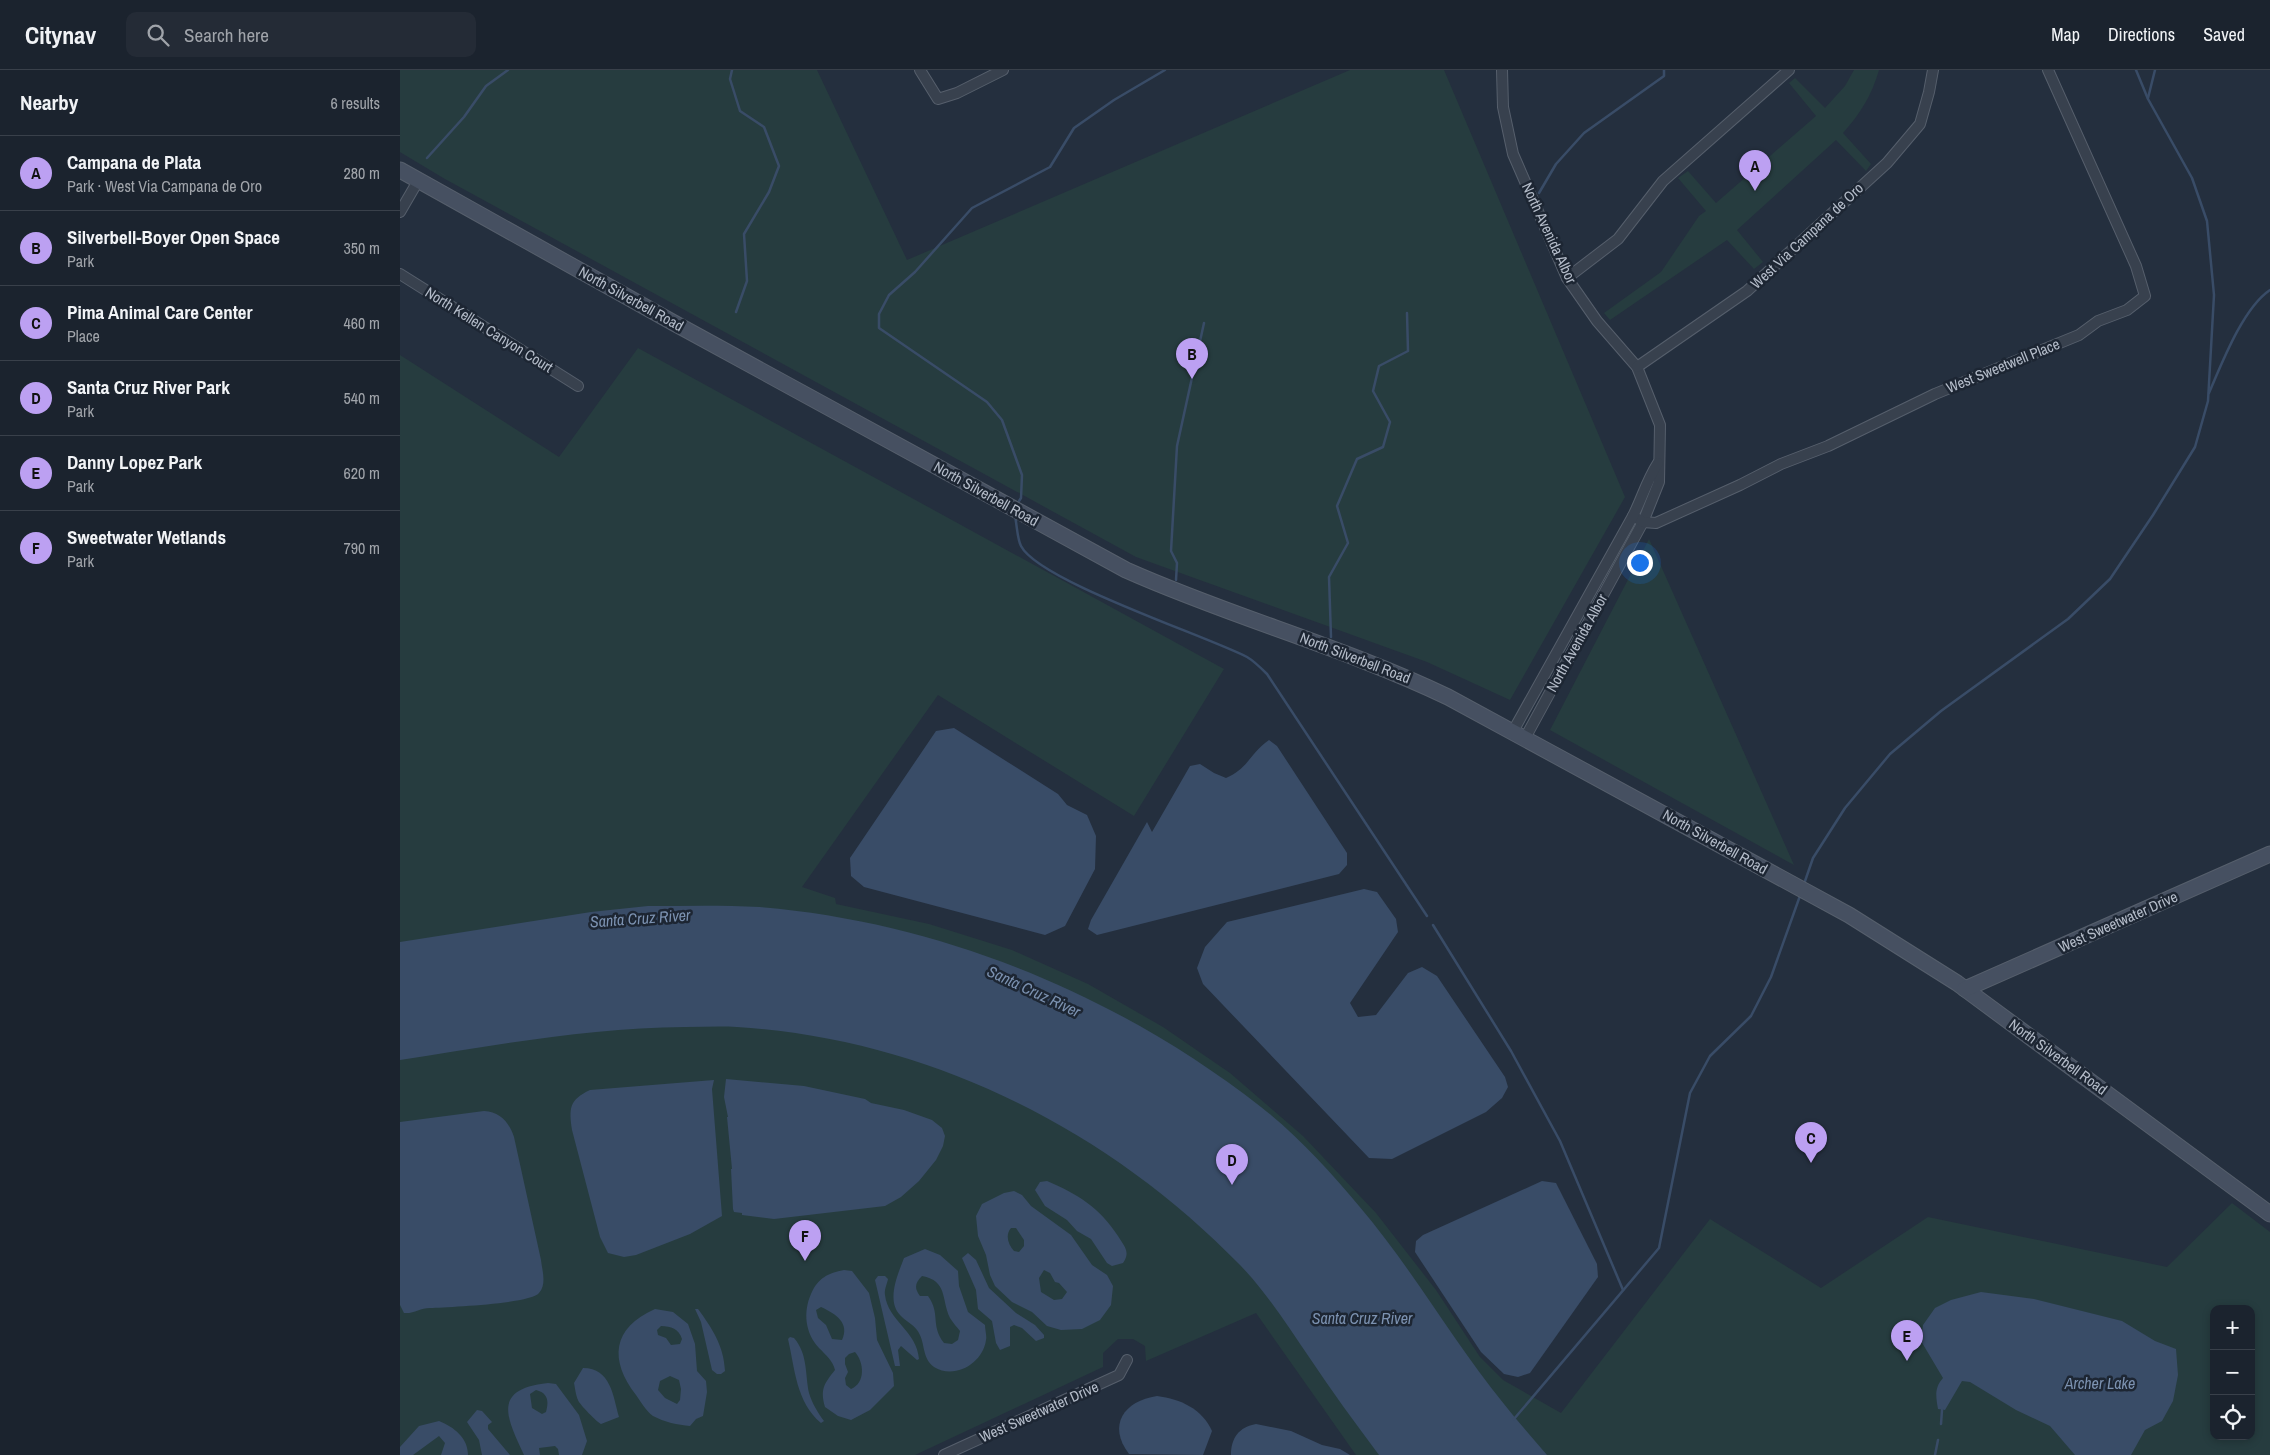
<!DOCTYPE html>
<meta charset="utf-8">
<style>
body{margin:0;font-family:"Archivo Narrow",sans-serif;background:#242b36;color:#f1f3f6}
.controls{position:absolute;right:15px;bottom:15px;display:grid;overflow:hidden;border-radius:10px;box-shadow:0 2px 8px #0003}
.controls button{width:45px;height:45px;display:grid;place-items:center;padding:0;border:0;border-bottom:1px solid #39404a;background:#1b232e;color:#f1f3f6;font:25px sans-serif}
.you{position:absolute;left:1239px;top:492px;width:18px;height:18px;margin:-12px;border:4px solid #fff;border-radius:50%;background:#1a73e8;box-shadow:0 0 0 8px #1a73e833}
.badge{display:grid;place-items:center;width:32px;height:32px;border-radius:50%;background:#bca0f2;color:#111;font-size:16px;font-weight:700}
.pin{position:absolute;translate:-50% -41px;filter:drop-shadow(0 1px 2px #0008)}
.pin::after{content:'';position:absolute;top:26px;width:18px;height:15px;background:inherit;clip-path:polygon(0 0,100% 0,50% 100%)}
.list{margin:0;padding:0;list-style:none}
h2{display:flex;justify-content:space-between;align-items:center;height:65px;margin:0;padding:0 20px;font-size:21px}
h2 small{font-size:16px;font-weight:400;color:#a0a4aa}
.list li{display:grid;grid-template-columns:32px 1fr auto;gap:15px;align-items:center;box-sizing:border-box;height:75px;padding:0 20px;border-top:1px solid #39404a}
.list b{display:block;font-size:19px;white-space:nowrap}
.list p{margin:0;font-size:16px;white-space:nowrap;color:#a0a4aa}
.list em{font-size:16px;font-style:normal;color:#a0a4aa}
.icon{flex:none;width:28px;height:28px;fill:none;stroke:currentColor;stroke-width:2;stroke-linecap:round;stroke-linejoin:round}
.map{position:relative;flex:none;width:1870px;height:1385px;overflow:hidden}
header{display:flex;align-items:center;gap:30px;box-sizing:border-box;height:70px;padding:0 25px;background:#1b232e;border-bottom:1px solid #39404a}
header strong{font-size:24px}
nav{display:flex;gap:28px;margin-inline-start:auto;font-size:18px}
.search{width:350px;height:45px;background:#242b36;display:flex;align-items:center;gap:12px;box-sizing:border-box;padding:0 18px;border-radius:10px;color:#a0a4aa;font-size:19px}
main{display:flex}
aside{flex:1;background:#1b232e}
.map>svg:first-child{display:block}
.green{fill:#263c3f;fill-rule:evenodd}
.water{fill:#394c67;fill-rule:evenodd}
.lines{fill:none;stroke-linecap:round;stroke-linejoin:round}
.stream{stroke:#394c67;stroke-width:2.5}
.street-casing{stroke:#565f6c;stroke-width:12}
.secondary-casing{stroke:#565f6c;stroke-width:17}
.street{stroke:#38414e;stroke-width:10}
.secondary{stroke:#465061;stroke-width:15}
.labels{text-anchor:middle;stroke-width:5;stroke-linejoin:round;paint-order:stroke}
.street-label{font-size:15px;fill:#b4bcc9;stroke:#1d2633}
.water-label{font-size:16px;font-style:italic;fill:#7c92b1;stroke:#1d2633}
</style>
<header>
<strong>Citynav</strong>
<div class="search"><svg class="icon" aria-label="search" viewBox="0 0 24 24"><circle cx="10" cy="10" r="6"/><path d="M15 15l6 6"/></svg>Search here</div>
<nav><a>Map</a><a>Directions</a><a>Saved</a></nav>
</header>
<main>
<aside>
<h2>Nearby<small>6 results</small></h2>
<ul class="list">
<li><span class="badge">A</span><div><b>Campana de Plata</b><p>Park · West Via Campana de Oro</p></div><em>280 m</em></li>
<li><span class="badge">B</span><div><b>Silverbell-Boyer Open Space</b><p>Park</p></div><em>350 m</em></li>
<li><span class="badge">C</span><div><b>Pima Animal Care Center</b><p>Place</p></div><em>460 m</em></li>
<li><span class="badge">D</span><div><b>Santa Cruz River Park</b><p>Park</p></div><em>540 m</em></li>
<li><span class="badge">E</span><div><b>Danny Lopez Park</b><p>Park</p></div><em>620 m</em></li>
<li><span class="badge">F</span><div><b>Sweetwater Wetlands</b><p>Park</p></div><em>790 m</em></li>
</ul>
</aside>
<div class="map">
<svg width="1870" height="1385" viewBox="0 0 1870 1385">
<rect width="100%" height="100%" fill="#242f3e"/>
<g class="green">
<path d="M0,0h417l90,190 443,-190h94l181,427 -115,203 -83,-38 -291,-105 -691,-378 -45,-27z"/>
<path d="M1454,0h25c-7,25 -19,44 -36,63l28,31 -5,7 -30,-31 -99,90 26,32 -9,7 -27,-29 -117,80 -6,-7 57,-41 38,-56 7,-5 -28,-33 10,-7 28,32 100,-87 -27,-33 6,-5 30,30 20,-22z"/>
<path d="M238,278l586,321 -90,147 -196,-121 -136,192 33,11 1,6 93,20 83,26 76,34 75,43 67,46 73,63 73,77 60,77 44,67 23,23 58,33 149,-194 111,69 107,-71 239,50 65,-64 38,29v223h-914l-100,-142 -110,48 -1,-15 -12,-7h-15l-15,14v14l-188,88h-515v-1100l159,102zM1814,1239h37v127h-37z"/>
<path d="M1249,469l145,326 -244,-135z"/>
</g>
<g class="water">
<path d="M554,658l104,66 9,11 20,10 9,21 -1,33 -30,57 -20,9 -181,-48 -13,-11 -1,-18 86,-127z"/>
<path d="M869,670l8,6 70,107v12l-8,9 -242,61 -9,-6 3,-9 56,-98 5,10 38,-66 10,-2 14,9 12,5c23,-10 24,-25 43,-38z"/>
<path d="M964,819l13,3 19,27 2,13 -48,71 8,14 18,-2 32,-42 14,-6 15,9 68,101 3,10 -6,11 -16,14 -94,47 -23,-1 -166,-174 -6,-16 8,-21 22,-25z"/>
<path d="M248,836c37,0 75,-1 112,1 181,15 358,88 501,200 36,28 69,64 98,99 53,62 93,134 145,198 14,18 29,34 43,51h-168c-24,-32 -48,-65 -70,-98 -22,-32 -42,-64 -69,-92 -133,-137 -312,-226 -503,-238 -17,-1 -35,0 -52,0 -96,1 -190,18 -285,33v-118l191,-30z"/>
<path d="M326,1009l78,7 61,13 6,4 33,7 28,10 10,8 3,8 -2,10 -7,14 -17,21 -18,16 -16,9 -111,13 -32,-4v-2l-8,-1 -1,-3 -2,-40h1l-5,-52h1l-4,-20z"/>
<path d="M314,1010l-2,9 10,127 -32,18 -54,21 -12,2 -16,-4 -8,-16 -28,-107c-3,-22 -3,-30 18,-40z"/>
<path d="M84,1041c16,1 25,11 30,26l27,123c1,10 6,24 -2,33 -9,11 -92,14 -109,15 -10,0 -16,6 -26,5l-4,-8v-183z"/>
<path d="M647,1111c31,13 53,27 71,55 6,10 13,16 5,27l-11,3 -5,-3 -16,-24 -14,-8 -10,-11 -22,-14 -10,-16 5,-8z"/>
<path d="M1142,1111l14,2 41,81 1,13 -68,96 -12,4 -14,-3 -23,-22 -66,-100 1,-11 7,-6z"/>
<path d="M614,1121l8,4 9,11 40,29 21,30 15,10 6,11 -2,19 -11,15 -18,9 -21,1 -14,-4 -15,-14 -20,-10 -17,-16 -5,-11 -4,-20 -8,-19 -2,-20 6,-12 22,-11zM611,1158h5l8,12v6l-5,6 -5,-1c-6,-7 -9,-16 -3,-23zM644,1200l6,3 5,9 4,1 8,9 -5,7 -8,1 -13,-8 -2,-14z"/>
<path d="M525,1179l15,6 18,16 1,15 9,26 17,13c0,5 2,11 1,15 -3,23 -31,40 -52,27 -13,-9 -8,-25 -17,-37 -4,-6 -12,-9 -17,-15 -14,-15 -2,-41 4,-57zM522,1206c26,5 19,23 28,42 3,5 7,9 10,13l-2,9 -6,4 -8,-1c-14,-18 -3,-29 -16,-47h-8c-6,-8 -5,-13 2,-20z"/>
<path d="M568,1183l8,7 13,28 27,25 19,12 9,10v3l-8,3 -14,-13 -8,-3 -4,2v19l-10,4 -4,-7 -4,-22 -14,-12 -2,-19 -14,-32z"/>
<path d="M444,1200l8,1 17,22 6,25 2,22 16,33 1,13 -24,24 -19,10 -13,-4 -13,-9c-5,-18 -1,-23 10,-37 -2,-9 -9,-15 -16,-22 -14,-15 -16,-36 -8,-54 7,-16 17,-21 33,-24zM421,1237c15,7 29,16 21,33l-10,-1 -6,-14 -8,-7 -2,-8zM455,1282c9,10 11,31 -4,37l-5,-4 -1,-7 3,-6 -3,-8v-6l4,-4z"/>
<path d="M478,1206h7l3,3c-1,5 -4,11 -3,16 3,26 32,36 34,64l-2,1 -16,-14 -3,4 2,16h-5l-20,-86z"/>
<path d="M1581,1222l53,7 88,22 33,20 21,8 2,26 -5,26 -11,20 -17,9 -14,25h-56l-25,-29 -34,-16 -46,-28 -8,-1 -17,29 -7,-1c-2,-12 -4,-21 5,-31l-22,-37 2,-16 12,-17 16,-8z"/>
<path d="M255,1239l18,3 15,12 7,20 2,27 9,10 1,11 -4,24 -7,3 -6,7c-12,-1 -26,-4 -37,-10 -6,-4 -12,-14 -17,-21 -27,-35 -24,-67 19,-86zM261,1256c10,0 18,3 21,13l-2,5 -9,1 -5,-7 -8,-3 -1,-5zM270,1306l9,4 2,9 -1,11 -3,4 -12,-6 -7,-8 2,-9z"/>
<path d="M295,1239h3c14,19 26,37 27,62l-4,3h-4l-5,-4 -11,-48z"/>
<path d="M390,1267l4,1c14,16 11,36 15,55 3,10 9,20 15,28l-3,2c-25,-21 -26,-54 -33,-84z"/>
<path d="M183,1298c28,0 30,28 36,49l-18,7c-3,-1 -22,-20 -23,-24 -2,-4 -3,-12 -4,-17z"/>
<path d="M148,1313l8,1 23,31 8,26 -5,14h-23l-1,-6 -3,-3 -16,2 1,7h-16c-17,-37 -33,-66 24,-72zM136,1320c12,3 13,11 10,22l-4,2 -10,-6 -2,-14z"/>
<path d="M757,1326c24,3 45,13 55,35l-9,24 -74,-1c-22,-29 -5,-53 28,-58z"/>
<path d="M77,1340l5,1 10,11 -4,3v4l22,26h-28l-3,-15 -12,-18z"/>
<path d="M39,1351c15,6 29,17 29,34h-27l4,-12 -6,-7 -26,19h-13v-8l19,-21z"/>
<path d="M856,1354l35,7 31,14 18,4 10,6h-119c0,-17 8,-28 25,-31z"/>
</g>
<g class="lines">
<g class="stream">
<path d="M332,0l-2,9 10,32 24,16 15,39 -10,26 -25,42 3,47 -11,31"/>
<path d="M1748,28l7,-28"/>
<path d="M27,88l37,-41 22,-31 22,-16"/>
<path d="M1139,123l17,-29 28,-31 80,-57v-6"/>
<path d="M1809,323c13,-30 34,-85 61,-103"/>
<path d="M617,434l4,-6 1,-23 -20,-55 -15,-18 -108,-74v-14l10,-19 26,-23 57,-64 78,-41 24,-39 40,-28 51,-30"/>
<path d="M615,446c2,9 2,22 6,30 18,35 183,89 226,111 7,4 14,11 20,17l160,242"/>
<path d="M776,510l1,-17 -6,-12 6,-105 27,-123"/>
<path d="M931,567l-2,-60 19,-34 -11,-37 20,-47 26,-12 7,-25 -17,-31 6,-25 29,-15 -1,-38"/>
<path d="M1404,814l9,-26 32,-50 45,-54 51,-43 127,-92 42,-40 43,-64 42,-68 13,-46 6,-106 -7,-74 -15,-43 -44,-79 -12,-29"/>
<path d="M1033,855l78,126 49,90 63,149"/>
<path d="M1114,1349l145,-171 31,-155 20,-37 41,-40 20,-39 30,-84"/>
<path d="M1541,1354l1,-14"/>
<path d="M1535,1385l3,-15"/>
</g>
<g class="street-casing">
<g id="street">
<path d="M520,0l18,29 19,-6 46,-23"/>
<path d="M1102,0l1,37 10,47 54,124 30,43 40,46 23,58 -1,57 -16,40 -119,218"/>
<path d="M0,142l18,-31"/>
<path d="M0,204l178,112"/>
<path d="M1167,208l51,-39 45,-58 126,-111"/>
<path d="M1237,297l110,-76 140,-128 33,-39 9,-32 4,-22"/>
<path d="M1233,446l10,6 13,1 84,-38 41,-21 47,-18 107,-52 144,-59 19,-14 29,-11 18,-14 -9,-30 -88,-196"/>
<path d="M1112,663l121,-217c9,-18 14,-36 25,-53"/>
<path d="M544,1385l175,-80 8,-15"/>
</g>
</g>
<g class="secondary-casing">
<g id="secondary">
<path d="M0,100l274,153 452,247c105,47 218,77 322,127l401,218 108,68 313,231"/>
<path d="M1565,919l305,-135"/>
</g>
</g>
<use href="#street" class="street"/>
<use href="#secondary" class="secondary"/>
</g>
<g class="labels">
<g class="street-label">
<text transform="translate(1149 163) rotate(65)" y="5">North Avenida Albor</text>
<text transform="translate(1407 166) rotate(-43)" y="5">West Via Campana de Oro</text>
<text transform="translate(231 229) rotate(29)" y="5">North Silverbell Road</text>
<text transform="translate(89 260) rotate(32)" y="5">North Kellen Canyon Court</text>
<text transform="translate(1603 296) rotate(-22)" y="5">West Sweetwell Place</text>
<text transform="translate(586 424) rotate(29)" y="5">North Silverbell Road</text>
<text transform="translate(1177 573) rotate(-61)" y="5">North Avenida Albor</text>
<text transform="translate(955 588) rotate(21)" y="5">North Silverbell Road</text>
<text transform="translate(1315 772) rotate(29)" y="5">North Silverbell Road</text>
<text transform="translate(1718 852) rotate(-24)" y="5">West Sweetwater Drive</text>
<text transform="translate(1658 987) rotate(36)" y="5">North Silverbell Road</text>
<text transform="translate(639 1342) rotate(-24)" y="5">West Sweetwater Drive</text>
</g>
<g class="water-label">
<text transform="translate(240 848) rotate(-4)" y="6">Santa Cruz River</text>
<text transform="translate(634 921) rotate(25)" y="6">Santa Cruz River</text>
<text x="962" y="1254">Santa Cruz River</text>
<text x="1700" y="1319">Archer Lake</text>
</g>
</g>
</svg>
<div class="controls">
<button>+</button>
<button>−</button>
<button><svg class="icon" aria-label="locate" viewBox="0 0 24 24"><circle cx="12" cy="12" r="6"/><path d="M12 2v4M12 18v4M2 12h4M18 12h4"/></svg></button>
</div>
<div class="you"></div>
<div class="pin badge" style="left:1355px;top:121px">A</div>
<div class="pin badge" style="left:792px;top:309px">B</div>
<div class="pin badge" style="left:1411px;top:1093px">C</div>
<div class="pin badge" style="left:832px;top:1115px">D</div>
<div class="pin badge" style="left:1507px;top:1291px">E</div>
<div class="pin badge" style="left:405px;top:1191px">F</div>
</div>
</main>
